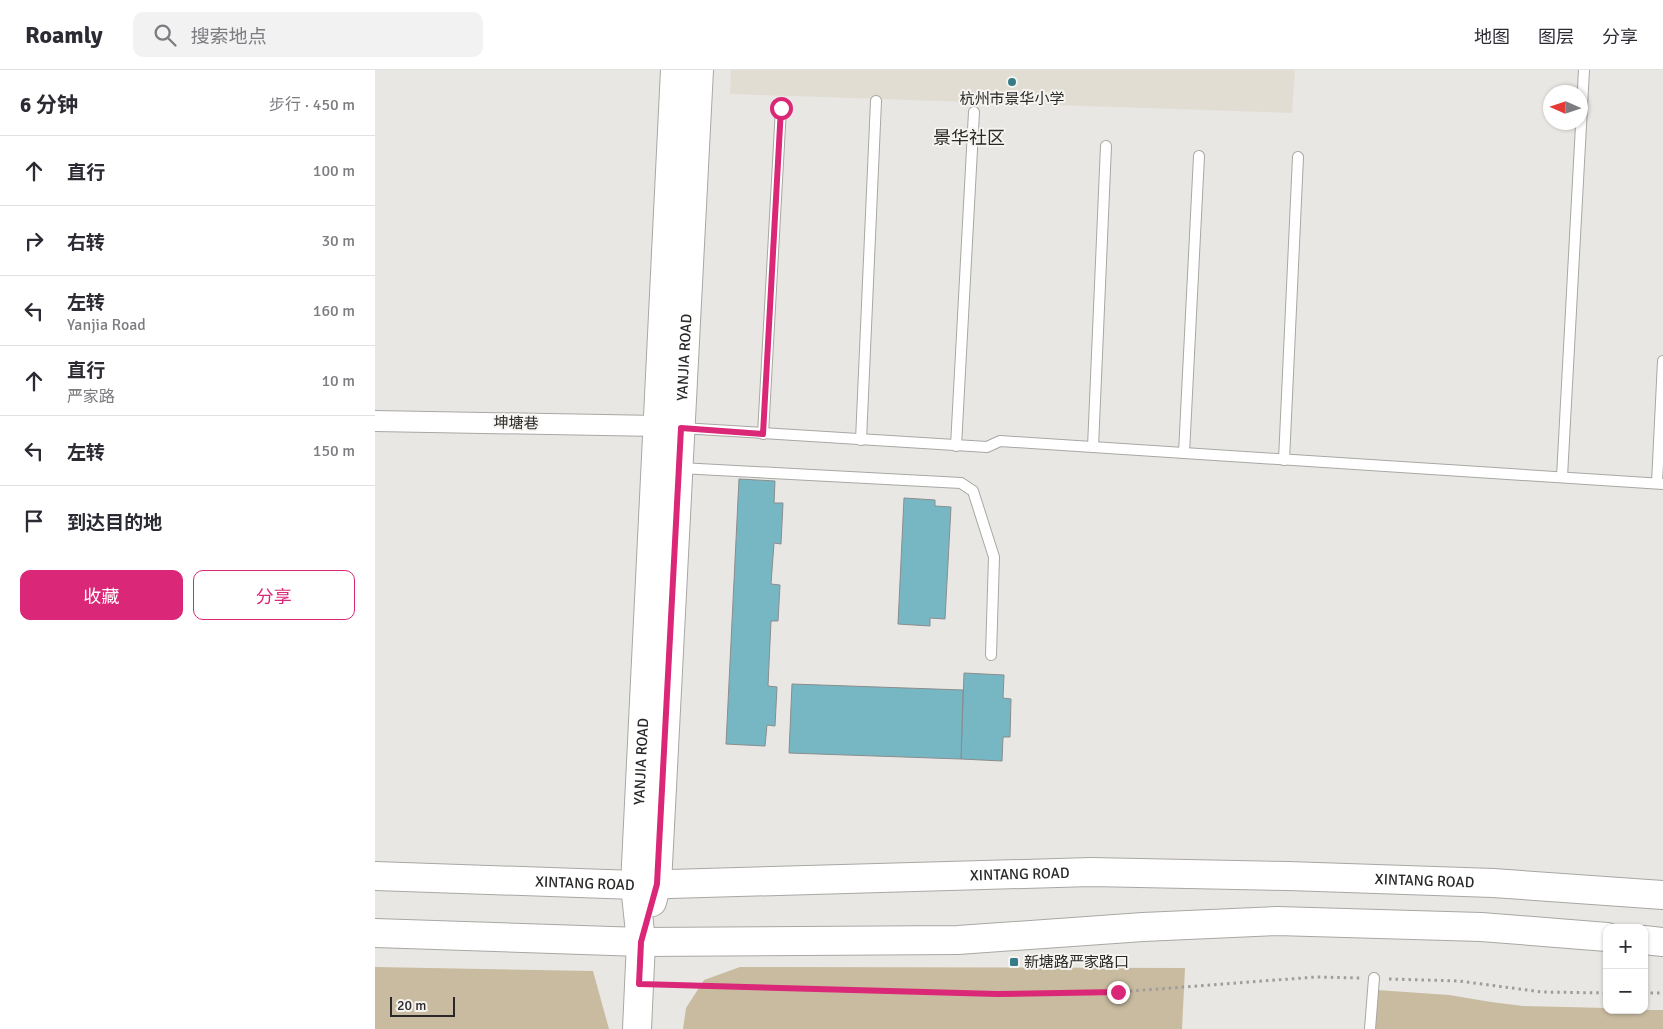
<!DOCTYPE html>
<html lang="zh">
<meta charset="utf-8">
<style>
body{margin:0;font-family:Signika,"Noto Sans SC",sans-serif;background:#f2f2f3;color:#2b2b33}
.controls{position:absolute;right:15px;bottom:15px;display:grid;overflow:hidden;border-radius:10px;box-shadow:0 1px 4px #0004}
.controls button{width:45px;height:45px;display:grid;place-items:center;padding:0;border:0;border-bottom:1px solid #e1e1e2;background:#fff;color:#2b2b33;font:25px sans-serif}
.compass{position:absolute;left:1168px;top:15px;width:45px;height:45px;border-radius:50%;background:#fff;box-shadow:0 1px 4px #0004;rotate:273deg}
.scale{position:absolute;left:15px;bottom:12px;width:65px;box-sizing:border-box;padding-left:5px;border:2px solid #2a2928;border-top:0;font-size:14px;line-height:18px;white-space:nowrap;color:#2a2928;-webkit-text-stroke:4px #f6f4f1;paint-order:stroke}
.stop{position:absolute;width:15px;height:15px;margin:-11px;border:4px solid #db2777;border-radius:50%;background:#fff}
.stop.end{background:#db2777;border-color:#fff;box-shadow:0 1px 5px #0008}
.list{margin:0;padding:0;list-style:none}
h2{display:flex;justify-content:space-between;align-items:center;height:65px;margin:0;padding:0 20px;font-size:21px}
h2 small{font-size:16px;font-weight:400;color:#7c7c81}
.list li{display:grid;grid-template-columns:32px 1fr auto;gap:15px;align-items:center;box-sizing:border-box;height:70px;padding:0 20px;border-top:1px solid #e1e1e2}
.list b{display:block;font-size:19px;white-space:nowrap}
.list p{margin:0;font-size:16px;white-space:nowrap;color:#7c7c81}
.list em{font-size:16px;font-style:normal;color:#7c7c81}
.actions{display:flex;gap:10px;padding:15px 20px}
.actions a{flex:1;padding:11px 0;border:1px solid #db2777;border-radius:10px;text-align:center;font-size:18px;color:#db2777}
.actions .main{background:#db2777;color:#fff}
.icon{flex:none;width:28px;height:28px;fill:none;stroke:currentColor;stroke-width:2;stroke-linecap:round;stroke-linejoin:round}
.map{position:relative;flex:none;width:1288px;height:959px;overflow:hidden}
header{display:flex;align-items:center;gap:30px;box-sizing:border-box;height:70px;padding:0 25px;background:#fff;border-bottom:1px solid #e1e1e2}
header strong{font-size:24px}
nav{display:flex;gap:28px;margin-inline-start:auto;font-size:18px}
.search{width:350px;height:45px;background:#f2f2f3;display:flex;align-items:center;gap:12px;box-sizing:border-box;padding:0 18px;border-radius:10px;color:#7c7c81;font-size:19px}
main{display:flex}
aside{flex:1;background:#fff}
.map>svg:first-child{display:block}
.built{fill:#e2ddd3}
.green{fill:#c8bb9f}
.building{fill:#77b7c4;stroke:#898d8e}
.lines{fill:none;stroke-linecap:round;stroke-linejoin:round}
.lane-casing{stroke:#a9a7a4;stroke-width:12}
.street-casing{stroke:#a9a7a4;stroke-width:22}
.secondary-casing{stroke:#a9a7a4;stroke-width:30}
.path{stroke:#9f9d9b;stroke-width:3;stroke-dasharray:2.5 4;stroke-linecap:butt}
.lane{stroke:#fff;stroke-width:10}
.street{stroke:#fff;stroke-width:20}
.secondary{stroke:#fff;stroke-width:28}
.route{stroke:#db2777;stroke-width:6}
.poi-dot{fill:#357b88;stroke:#f6f4f1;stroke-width:2}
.labels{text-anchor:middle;stroke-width:4;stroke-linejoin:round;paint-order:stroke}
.poi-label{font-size:15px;fill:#2a2928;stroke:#f6f4f1}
.street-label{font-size:15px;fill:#2a2928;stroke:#f6f4f1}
.quarter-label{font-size:18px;fill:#2a2928;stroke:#f6f4f1}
</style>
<header>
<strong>Roamly</strong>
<div class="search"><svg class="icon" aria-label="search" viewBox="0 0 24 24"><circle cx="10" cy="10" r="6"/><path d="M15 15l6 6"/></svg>搜索地点</div>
<nav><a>地图</a><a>图层</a><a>分享</a></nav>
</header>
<main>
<aside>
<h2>6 分钟<small>步行 · 450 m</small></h2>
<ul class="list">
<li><svg class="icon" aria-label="ahead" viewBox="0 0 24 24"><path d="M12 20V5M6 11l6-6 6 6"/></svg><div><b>直行</b></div><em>100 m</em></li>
<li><svg class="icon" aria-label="right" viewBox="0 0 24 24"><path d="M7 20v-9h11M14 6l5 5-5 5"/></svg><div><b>右转</b></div><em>30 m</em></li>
<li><svg class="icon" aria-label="left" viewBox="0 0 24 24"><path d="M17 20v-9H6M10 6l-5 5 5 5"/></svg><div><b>左转</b><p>Yanjia Road</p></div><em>160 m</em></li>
<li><svg class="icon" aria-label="ahead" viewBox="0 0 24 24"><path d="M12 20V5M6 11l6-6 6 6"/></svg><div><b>直行</b><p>严家路</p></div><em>10 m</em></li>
<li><svg class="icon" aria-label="left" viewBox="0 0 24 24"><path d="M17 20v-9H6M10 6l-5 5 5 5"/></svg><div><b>左转</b></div><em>150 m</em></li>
<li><svg class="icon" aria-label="arrive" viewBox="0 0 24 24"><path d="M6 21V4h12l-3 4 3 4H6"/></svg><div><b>到达目的地</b></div></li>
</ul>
<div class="actions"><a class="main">收藏</a><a>分享</a></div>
</aside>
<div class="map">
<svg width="1288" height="959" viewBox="0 0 1288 959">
<rect width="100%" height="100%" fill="#e9e7e4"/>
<path class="built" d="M356,0h564l-3,43 -562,-19z"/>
<g class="green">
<path d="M0,897l218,4 16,58h-234z"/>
<path d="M365,897l445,1 -3,61h-499l3,-21 18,-28z"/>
<path d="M1002,920l72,5 42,7 32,4 84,2v2h56v19h-290z"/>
</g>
<g class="building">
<path d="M364,409l36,2 -1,22h9l-2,41 -7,-1 -3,41 9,1 -2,36h-7l-3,65 9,1 -2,39 -8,-1 -2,21 -39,-2z"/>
<path d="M529,428l31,2v6l16,1 -6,112 -15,-1v8l-32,-2z"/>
<path d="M589,603l40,2 -1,23 8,1 -1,38h-7l-1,24 -41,-2z"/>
<path d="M417,614l171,6 -2,69 -172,-6z"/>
</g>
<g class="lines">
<g class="lane-casing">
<g id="lane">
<path d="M307,358l305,19 13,-6 663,43"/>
<path d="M388,364l18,-326"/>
<path d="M486,370l15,-339"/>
<path d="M581,376l18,-334"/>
<path d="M718,377l13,-301"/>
<path d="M809,383l15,-297"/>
<path d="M909,390l14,-303"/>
<path d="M305,398l281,15 12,8 21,66 -3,98"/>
<path d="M1187,407l22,-407"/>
<path d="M1282,413l6,-122"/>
<path d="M995,959l4,-51"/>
</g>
</g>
<g class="street-casing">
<path id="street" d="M0,351l283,5"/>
</g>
<g class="secondary-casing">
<g id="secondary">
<path id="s1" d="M0,806l260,9 456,-13 197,4 205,7 170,12"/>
<path id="s2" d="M277,832l5,-18 42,-814"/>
<path d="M0,863l266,9 317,-2 185,-13 134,-6 204,6 126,10"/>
<path d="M1269,870l19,2"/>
<path id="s3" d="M262,959l4,-87 -6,-57 40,-815"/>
</g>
</g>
<g class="path">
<path d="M1014,909l70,2 83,11 65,1"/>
<path d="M287,915l335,10 121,-3 198,-15 44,1"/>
<path d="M1269,923h19"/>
</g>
<use href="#lane" class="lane"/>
<use href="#street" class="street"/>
<use href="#secondary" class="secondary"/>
</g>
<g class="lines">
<path class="route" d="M406,38l-18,326 -82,-6 -24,456 -16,58 -2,42 358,10 121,-2"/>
</g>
<g class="poi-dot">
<circle cx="637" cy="12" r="5"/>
<rect x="634" y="887" width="10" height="10" rx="2.5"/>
</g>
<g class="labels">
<g class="poi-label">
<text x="637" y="34">杭州市景华小学</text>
<text x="649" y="897" text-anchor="start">新塘路严家路口</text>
</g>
<g class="street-label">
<text dy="5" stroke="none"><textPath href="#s2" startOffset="546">YANJIA ROAD</textPath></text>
<text transform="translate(141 353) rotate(1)" y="5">坤塘巷</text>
<text dy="5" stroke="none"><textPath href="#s3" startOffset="268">YANJIA ROAD</textPath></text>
<text dy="5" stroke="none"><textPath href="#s1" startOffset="645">XINTANG ROAD</textPath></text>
<text dy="5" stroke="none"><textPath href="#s1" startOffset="1050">XINTANG ROAD</textPath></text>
<text dy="5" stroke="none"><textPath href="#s1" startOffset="210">XINTANG ROAD</textPath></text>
</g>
<g class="quarter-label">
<text x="594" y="74">景华社区</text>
</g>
</g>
</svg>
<div class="controls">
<button>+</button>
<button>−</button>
</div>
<svg class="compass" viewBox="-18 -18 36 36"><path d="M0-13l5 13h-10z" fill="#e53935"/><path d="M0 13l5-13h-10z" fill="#7c7c81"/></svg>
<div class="scale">20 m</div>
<div class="stop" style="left:406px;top:38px"></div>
<div class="stop end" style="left:743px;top:922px"></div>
</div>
</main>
